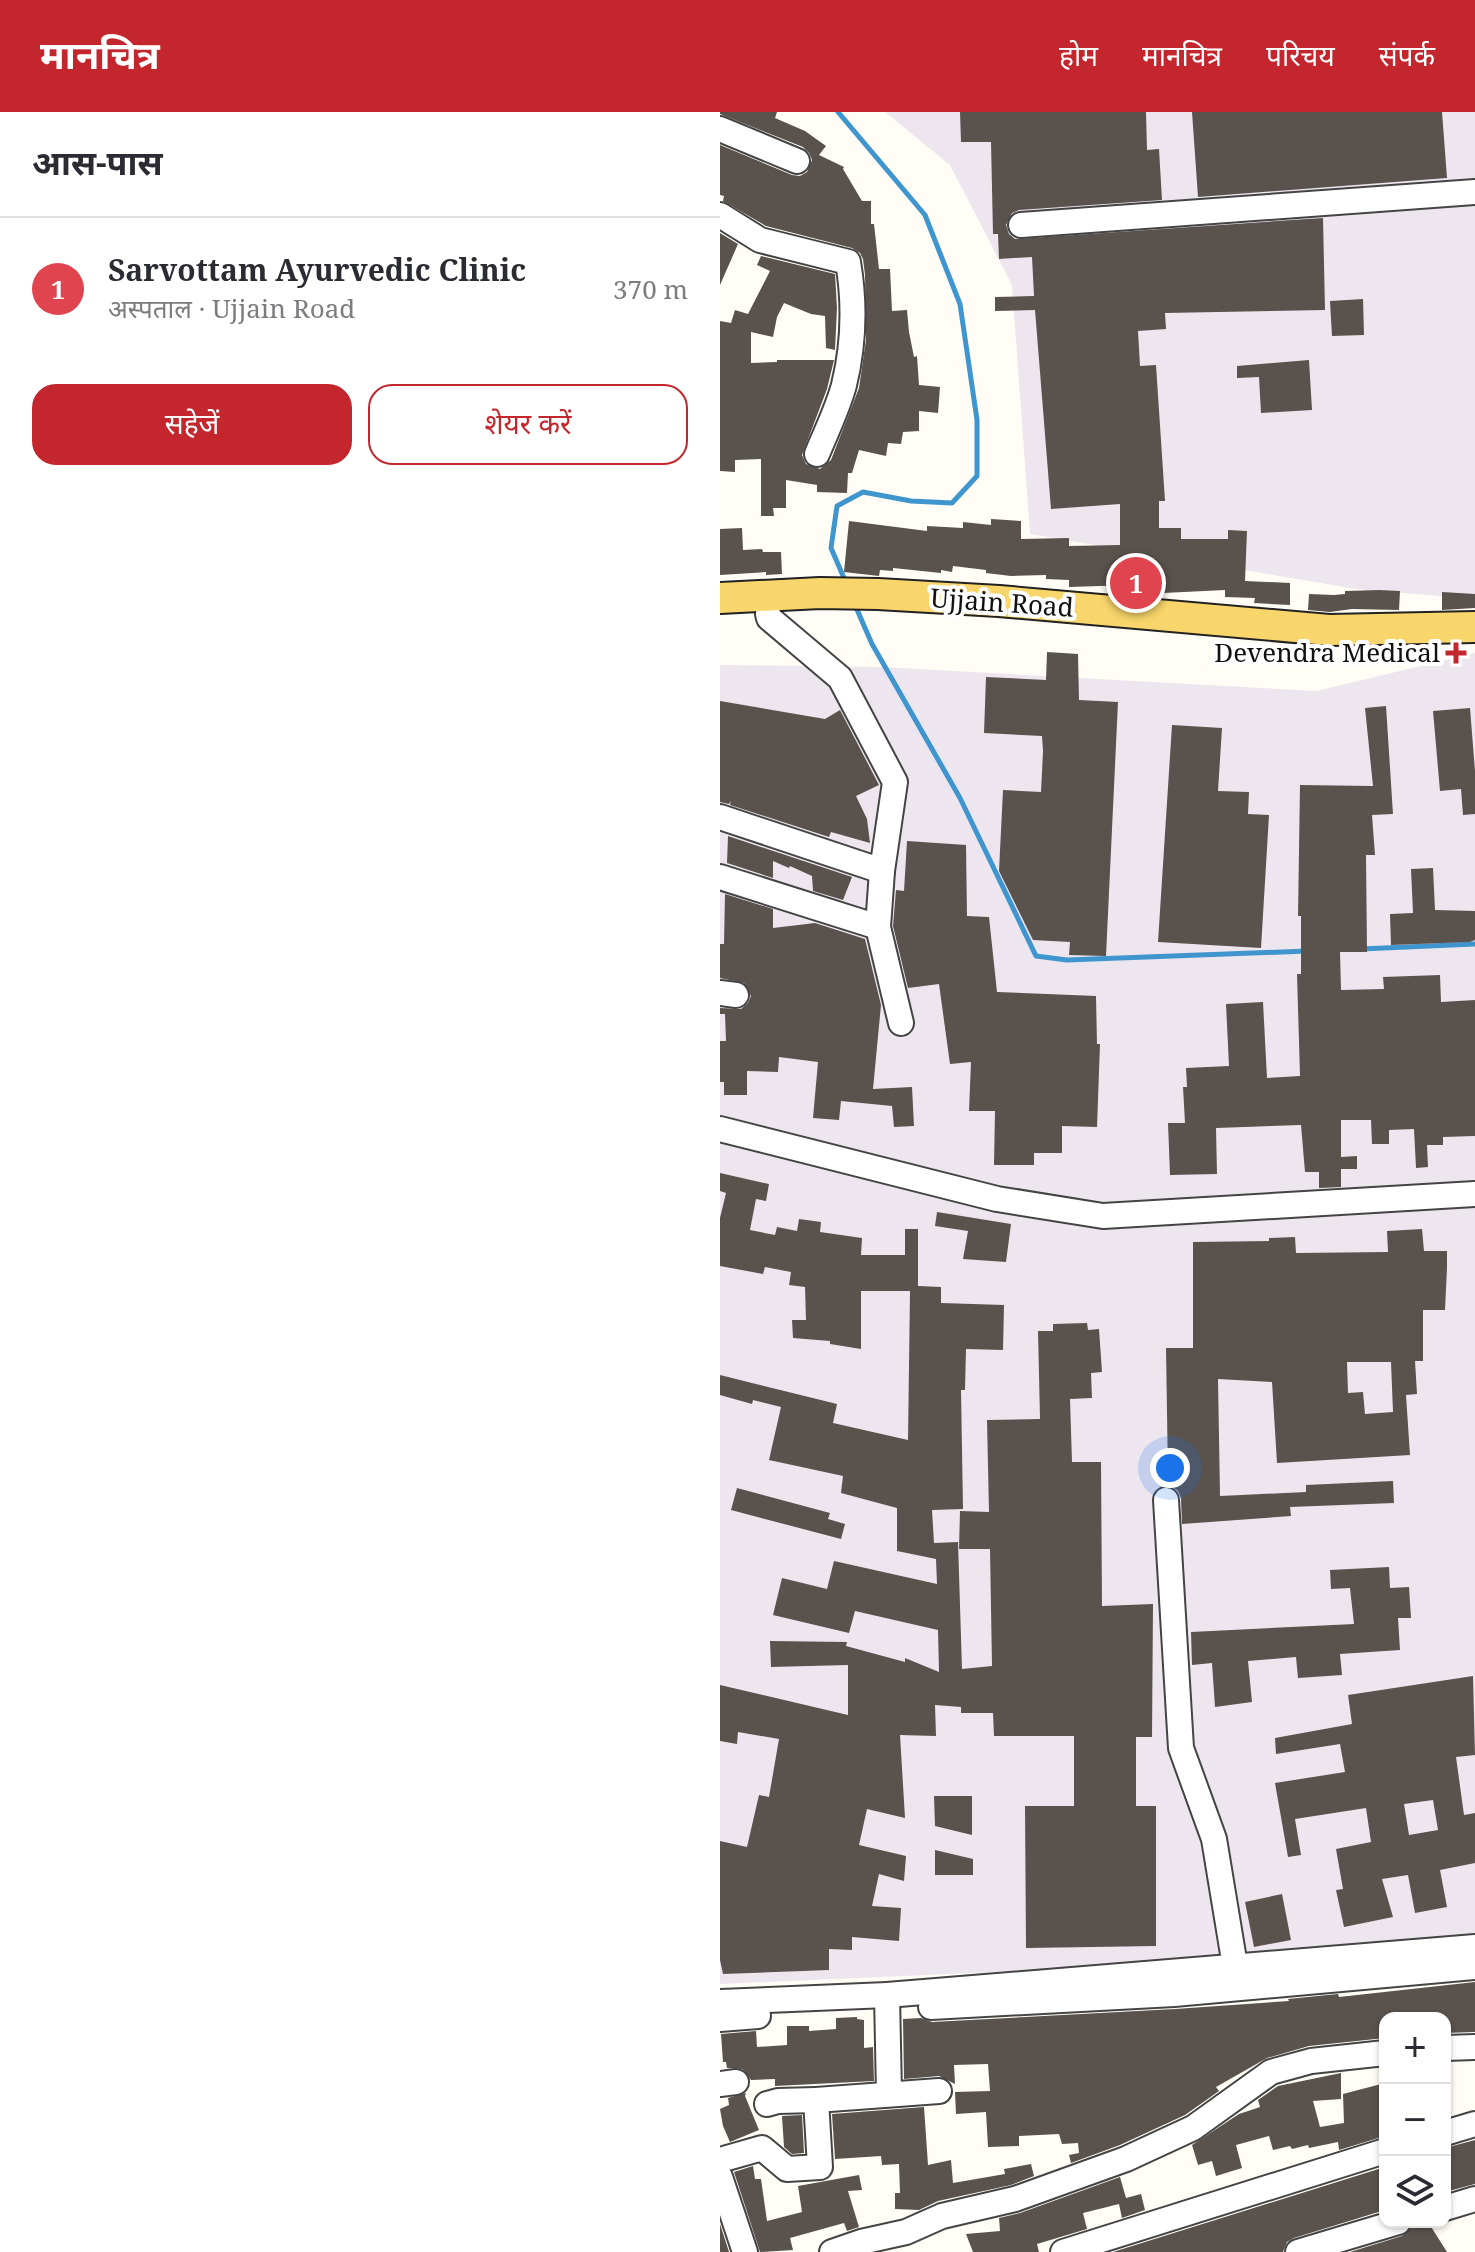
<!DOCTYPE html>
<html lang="hi">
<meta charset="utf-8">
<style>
body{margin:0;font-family:"Noto Serif","Noto Sans Devanagari",serif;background:#f2f2f3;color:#2b2b33}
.controls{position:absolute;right:24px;bottom:24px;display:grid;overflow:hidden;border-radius:16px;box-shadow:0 2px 6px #0004}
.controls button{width:72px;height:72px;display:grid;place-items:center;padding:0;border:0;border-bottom:2px solid #e1e1e2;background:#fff;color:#2b2b33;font:40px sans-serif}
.you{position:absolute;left:450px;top:1356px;width:28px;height:28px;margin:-20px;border:6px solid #fff;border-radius:50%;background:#1a73e8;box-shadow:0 0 0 12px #1a73e833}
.badge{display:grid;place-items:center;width:52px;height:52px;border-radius:50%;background:#c4262e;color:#fff;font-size:26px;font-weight:700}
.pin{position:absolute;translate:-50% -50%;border:4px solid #fff;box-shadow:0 2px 8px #0006}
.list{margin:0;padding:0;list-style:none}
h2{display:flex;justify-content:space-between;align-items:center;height:104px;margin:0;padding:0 32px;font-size:34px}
h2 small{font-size:26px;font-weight:400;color:#7c7c81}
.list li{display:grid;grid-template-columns:52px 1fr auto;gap:24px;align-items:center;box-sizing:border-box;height:144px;padding:0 32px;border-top:2px solid #e1e1e2}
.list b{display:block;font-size:30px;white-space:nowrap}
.list p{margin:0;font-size:26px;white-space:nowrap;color:#7c7c81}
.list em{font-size:26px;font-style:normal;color:#7c7c81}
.actions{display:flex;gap:16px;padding:24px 32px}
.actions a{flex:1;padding:18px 0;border:2px solid #c4262e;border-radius:24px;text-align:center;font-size:28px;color:#c4262e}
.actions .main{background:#c4262e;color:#fff}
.icon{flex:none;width:44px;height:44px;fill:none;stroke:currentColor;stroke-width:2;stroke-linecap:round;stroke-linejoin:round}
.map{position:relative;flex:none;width:755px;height:2140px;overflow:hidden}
header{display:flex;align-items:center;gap:48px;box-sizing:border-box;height:112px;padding:0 40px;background:#c4262e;color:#fff}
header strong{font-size:38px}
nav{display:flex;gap:44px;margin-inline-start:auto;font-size:28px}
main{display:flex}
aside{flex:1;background:#fff}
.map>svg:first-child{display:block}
.industrial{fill:#eee6ef}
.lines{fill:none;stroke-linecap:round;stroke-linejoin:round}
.stream{stroke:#3f96cf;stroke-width:5}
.building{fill:#5a524d;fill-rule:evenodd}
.minor-casing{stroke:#444;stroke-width:28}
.major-casing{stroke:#222;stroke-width:34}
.minor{stroke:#fff;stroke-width:24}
.major{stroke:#f9d66b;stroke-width:30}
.poi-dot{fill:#c4262e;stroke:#fff;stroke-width:3}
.labels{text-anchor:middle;stroke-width:8;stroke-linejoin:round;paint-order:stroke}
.street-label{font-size:26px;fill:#111;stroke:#fff}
.poi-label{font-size:26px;fill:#111;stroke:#fff;text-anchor:end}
</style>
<header>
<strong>मानचित्र</strong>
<nav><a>होम</a><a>मानचित्र</a><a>परिचय</a><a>संपर्क</a></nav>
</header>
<main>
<aside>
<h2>आस-पास<small></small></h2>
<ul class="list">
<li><span class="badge" style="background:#e0444e">1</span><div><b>Sarvottam Ayurvedic Clinic</b><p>अस्पताल · Ujjain Road</p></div><em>370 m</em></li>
</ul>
<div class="actions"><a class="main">सहेजें</a><a>शेयर करें</a></div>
</aside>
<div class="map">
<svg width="755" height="2140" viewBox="0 0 755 2140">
<rect width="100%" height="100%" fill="#fffdf5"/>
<g class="industrial">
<path d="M165,0h590v487l-119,-10 -326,-55 -18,-249 -62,-120z"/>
<path d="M755,541v1285l-432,32 -323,14v-1319l162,2 434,24z"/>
</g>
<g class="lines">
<g class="stream">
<path d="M118,0l87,103 35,89 17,116v56l-25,27 -41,-2 -48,-9 -26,14 -6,42 16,37"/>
<path d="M135,493l17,39 88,154 76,158 31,4 240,-9"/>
<path d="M641,837l114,-5"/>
</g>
</g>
<g class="building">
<path d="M0,0h57l-2,6 30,13 21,15 -7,9 25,12 -1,2 19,32h9v23h3l5,45h11l2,42 15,-1 2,22 5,25 3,-1 2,29 21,2 -2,26 -19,-2v20l-16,1 -2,12 -13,-1 -2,13 -27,-6 -7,23h-4l-1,20 -30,-1v-7l-31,-5v28h-13l1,8h-13v-57l-26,1v12l-15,-1v-150l11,2 4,-13 13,4 22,-43 -13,-6 4,-9 74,18 2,34 -2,42 -9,-2 -1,-32 -14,-2 -27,-11 -7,14 -4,20 -22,-5v31l26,-1v-2h57l-7,29 -25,66 4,9 14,5 11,-9 28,-72 7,-48 -1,-65 -2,-16 -3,-6 -8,-5 -86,-22 -43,-25 1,-5 -4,-1v-50l72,30 8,1 7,-4 5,-12 -3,-7 -6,-6 -83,-33z"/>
<path d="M240,0h186l1,38 12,-1 3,51 -143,10 -7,3 -6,12 3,9 6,5 308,-21 2,92 -160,3 1,16 -28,2 2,35 16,-1 9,136h-6v27h22v11h47v-9l19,1 -2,50 45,2v22l-36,-2 1,-5 -30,-1v-7l-62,3v-9l-94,3v-7l-23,-1v-4l-35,1 -25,-3v-3l-33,-4 -1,6 -11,-2v3l-48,-5v3l-13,-1 -1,6 -35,-4 5,-51 78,10v-5l36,2v-6l28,3v-6l30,2v18l48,-1v8l51,-1v-41l-69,5 -16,-199 -40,1v-14l39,-1 -2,-39 -33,2 -1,-25h-5l-2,-92h-30z"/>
<path d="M472,0h250l5,66 -249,19z"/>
<path d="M0,121l18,11 -18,41z"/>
<path d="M643,187l1,36 -32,1 -2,-35z"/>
<path d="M589,248l3,50 -51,3 -2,-36 -22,1v-12z"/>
<path d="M22,416l1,22 19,-1 1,3h18l1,22 -16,1v-3l-46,3v-46z"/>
<path d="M659,478l21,1 -1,19 -47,-1 -22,3 -22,-2 1,-16 25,1 11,-1v-3z"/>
<path d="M722,480l33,2v14l-33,2z"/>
<path d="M327,540l31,2 1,46 39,2 -12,254 -37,-1 1,-13 -37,-2 -34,-69 4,-81 38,2 2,-41 -1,-15 -58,-3 2,-56 60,3z"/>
<path d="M0,589l105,18 15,-9 39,75 -23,11 11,23 3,24 -39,-11 -2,5 -99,-32 1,-4 -2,3 -9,-2z"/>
<path d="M666,594l7,108 -21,1 3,40h-9l1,97h-27l1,38 43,-1 -1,-12 57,-2 1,27 34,-2v136l-32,1v8h-16l1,22 -12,1 -2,-39 -25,1v14h-17l-1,-24h-30v37l16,-1v13h-16v18l-22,1v-16h-14l-4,-47 -85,3 1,46 -47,1 -2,-52h17l-2,-36h4l-1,-19 43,-2 -3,-62 37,-2 4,76 33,-2 -3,-102h4v-58h-3l2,-131 73,1 -8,-78z"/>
<path d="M750,596l5,63v43l-12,1 -2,-26 -21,2 -7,-80z"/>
<path d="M452,613l50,3 -4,63 31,1 -1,22 21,1 -8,133 -103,-6z"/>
<path d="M8,724l124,41 -9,23 -30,-9 -1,-15 -22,-10 -1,2 -16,-7v17l-46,-15z"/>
<path d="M187,729l59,4 1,71 22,1 8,75 99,4 1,48h3l-3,83 -35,-1v27h-28v12h-40l1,-54h-26l2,-49 -21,2 -11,-80 -31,4 -15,-62 3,-36 8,1z"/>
<path d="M713,756l2,42 40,1v29l-5,2 -79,3 -1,-31 23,-1 -2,-44z"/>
<path d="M5,782l48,15v19l42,-5 50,16 16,66 -8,84 39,-2 2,39 -20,1 -2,-21 -51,-5 -2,19 -26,-2 5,-56 -39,-5 -1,15 -31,-1v24h-23v-13h-4v-41h6l-1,-27h-5v-6l21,1 7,-6 3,-7 -7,-13 -24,-5v-34h4z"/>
<path d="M0,1061l49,11 -3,17 -10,-2 -6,31 25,5 2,-8 20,4 2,-12 22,3 -1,10 42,6 -1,17h44v-26h13v57l23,1v16l63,2 -1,45 -37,-1 -1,41h-4l2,119 -31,1 2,33 24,-1 4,127 30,-3 -2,-117h-31l1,-38 29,1 -2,-92 53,-1 -2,-88h15v-7l34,-1 1,7 11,-1 3,43 -11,1 1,25 -22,1 2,63h29l1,144 51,-2 -1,133h-16v69h20v140l-130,2 -1,-142h49v-70h-80l-1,-23h-32v-6l-26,-2 1,31 -36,-1 5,83 -38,-9 -8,36 47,11 -2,25 -25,-7 -7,32 29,2 -2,33 -47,-4v13l-23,-1v21l-106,4 -3,-14v-119l27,6 12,-52 10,2 10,-58 -41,-7 -1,12 -17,-3v-56l128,30v-50l-77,2 -1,-26 77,1 -1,4 59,16v-4l34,14 -1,-42 -83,-19 -6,22 -76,-18 9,-37 45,11 7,-28 103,23 -1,-25 -39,-8v-43l-56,-15 2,-17 -74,-16 12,-53 -28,-7 -1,4 -32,-9v-20l117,29 -4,19 75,17 2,-149h-49v58l-31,-5v-3l-37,-3 -1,-18h14l-1,-33 -16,-2 2,-13 -26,-5 -2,7 -43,-8v-48l6,-25 -6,-2z"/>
<path d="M217,1100l74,12 -5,38 -43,-3 5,-28 -33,-5z"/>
<path d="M702,1117l2,22h23v17l-2,42h-22v51h-8l2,33 -11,1 4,60 -133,8 -5,-81 -54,-3 2,117 86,-4v-7l87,-4 1,22 -104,4 1,9 -109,8 -1,-26 -3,-7 -7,-5 -1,-9h-2l-2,-129h27v-106l76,-1v-3l26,-1 1,16 92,-1 -1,-21zM627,1250h44l2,50 -28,2 -2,-22 -15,1z"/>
<path d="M17,1376l93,25 -2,6 17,5 -4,15 -110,-29z"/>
<path d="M669,1455l1,21 19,-1 2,31h-13l2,32 -60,4 2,21 -44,3 -2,-21 -48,4 4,41 -37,5 -3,-44 -20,2 -1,-33 163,-8 -4,-36 -19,1 -1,-19z"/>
<path d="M753,1564l2,79 -19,2 8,58 11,-2v50l-35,7 7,37 -32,6 -7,-38 -26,4 11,38 -49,10 -8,-37 7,-1 -7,-40 35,-7 -5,-34 -71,11 6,36 -13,2 -13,-74 70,-11 -5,-28 -64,10 -1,-16 77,-14 -4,-29zM713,1688l5,30 -29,5 -5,-31z"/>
<path d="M214,1684h38v39l-37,-9z"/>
<path d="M215,1738l38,9v16h-38z"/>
<path d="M562,1782l9,46 -37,7 -9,-45z"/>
<path d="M755,1870v50l-30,1v-15h-60v20l-76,8 -42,12 -51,29 3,4 -34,24 -65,30 -49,18 -2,-8 10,-2 -1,-10 -16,1 -3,-10 -40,2v10l-31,1 -2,-35 -30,2 -1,-22 35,-1 -2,-27 -34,1 1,19 -16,-8 -35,3 -1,-60 18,-1 11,4 243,-13 114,-8 -1,-2 50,-5 1,3z"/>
<path d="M137,1905v2l7,1v28l9,-1 1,34 -99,5v-7l-24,1 -9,-11 -15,-1 -1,-6h-3l-2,-28 35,-3 1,16 30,-2v-19h22v5l27,-2v-11z"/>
<path d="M621,1961v26l-28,2 7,26 24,-4 -1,-29 42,-11v53l-46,14 -1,-8 -29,6 -1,-3 -16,4 -2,-3 -17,4 -4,-14 -33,9 6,23 -26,8 -4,-15 -14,4 -6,-20 47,-31 21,-7 -2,-7 20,-14z"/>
<path d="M26,1981l-1,3 14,34 -29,12 -7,-16 -3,-17 9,-4 -1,-7z"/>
<path d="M204,1995l4,58 23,-5 2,23 52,-9 -1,-5 27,-5 3,12 -23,9 -73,16 -19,9 -24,-1v-16h5l-1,-29 -17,1 -1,-9 -46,3 -3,-45z"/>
<path d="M82,2003l2,38 -12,1 -8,-7 -2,-31z"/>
<path d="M755,2028v44l-30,8v-44z"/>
<path d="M33,2054l2,13h6l6,42 35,-9 -4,-26 61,-11 3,15 -14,1 11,36 -12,4 -3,-8 -54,15 3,12 -33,2 -26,-80z"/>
<path d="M665,2055v43l-91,28 -7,4 -4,10h-170z"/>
<path d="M400,2065l6,21 15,-4 4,16 -23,8 -3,-14 -36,9 4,16 -50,15 2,8h-66l-7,-18 34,-3 -1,-13 21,-5z"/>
<path d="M708,2110l19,30h-97l52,-16 10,-9z"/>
<path d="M0,2112l9,28h-9z"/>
</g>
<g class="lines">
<g class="minor-casing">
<g id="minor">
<path d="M0,17l77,32"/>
<path d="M0,103l40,25 88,22c7,41 6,82 -4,123 -6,23 -18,47 -27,69"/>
<path d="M301,113l454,-33"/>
<path d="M0,705l162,54 13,-89 -55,-104 -71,-60 -1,-4"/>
<path d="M162,759l-4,56 23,96"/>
<path d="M0,765l158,50"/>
<path d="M0,881l16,2"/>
<path d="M0,1017l277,70 106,17 372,-22"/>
<path d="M446,1388l15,248 33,91 21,127"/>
<path d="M167,1883l2,99"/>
<path d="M0,1890l167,-7 588,-48"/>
<path d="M211,1895l243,-13 301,-27"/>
<path d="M0,1907l38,-3"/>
<path d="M725,1936l30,-1"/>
<path d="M0,1972l16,-2"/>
<path d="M47,1992l11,-3 38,-1"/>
<path d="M725,2021l30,-9"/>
<path d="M0,2048l42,-12 25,21 33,-2 -4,-67 123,-9"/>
<path d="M0,2065l25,75"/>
<path d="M725,2096l30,-9"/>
<path d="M112,2140l29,-10 45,-10 36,-16 73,-17 111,-40 67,-31 78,-56 40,-11 74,-8"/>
<path d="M343,2140l322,-101"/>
<path d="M578,2140l100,-30"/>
</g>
</g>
<g class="major-casing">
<path id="major" d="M0,486l100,-5 58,1 121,7 330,29 146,-3"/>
</g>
<use href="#minor" class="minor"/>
<use href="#major" class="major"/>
</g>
<path class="poi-dot" d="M732 529h8v8h8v8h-8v8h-8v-8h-8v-8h8z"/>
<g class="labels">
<g class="street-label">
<text transform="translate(282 491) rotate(4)" y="9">Ujjain Road</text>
</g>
<g class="poi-label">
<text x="720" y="550">Devendra Medical</text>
</g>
</g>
</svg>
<div class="controls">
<button>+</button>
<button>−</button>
<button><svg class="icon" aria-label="layers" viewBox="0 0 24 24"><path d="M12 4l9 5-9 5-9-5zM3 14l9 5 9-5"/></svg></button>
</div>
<div class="you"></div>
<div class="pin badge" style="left:416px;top:471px;background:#e0444e">1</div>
</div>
</main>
